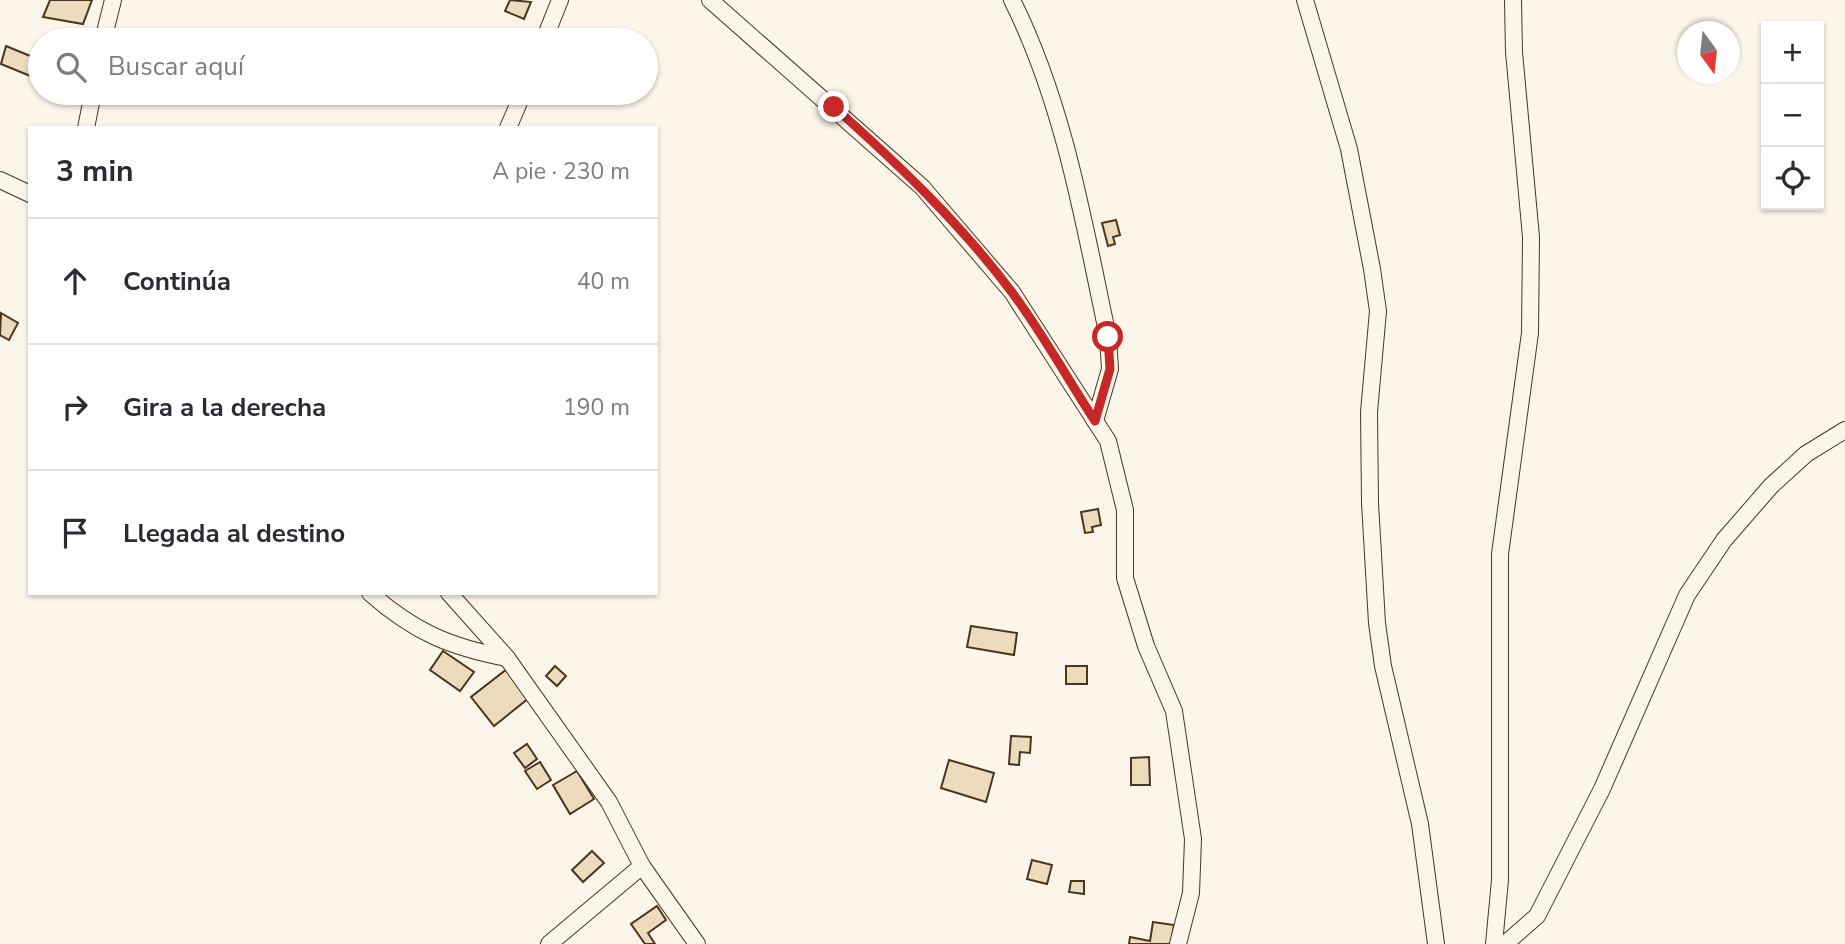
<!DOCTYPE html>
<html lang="es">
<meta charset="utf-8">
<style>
body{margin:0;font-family:"Nunito Sans",sans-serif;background:#f2f2f3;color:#2b2b33}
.controls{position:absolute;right:21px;top:21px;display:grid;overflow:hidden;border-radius:0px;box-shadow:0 2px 5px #0004}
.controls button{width:63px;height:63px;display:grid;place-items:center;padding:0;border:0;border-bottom:2px solid #e1e1e2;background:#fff;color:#2b2b33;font:35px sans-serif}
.compass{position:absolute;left:1677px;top:21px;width:63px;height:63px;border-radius:50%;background:#fff;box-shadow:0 2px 5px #0004;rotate:165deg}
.stop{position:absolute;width:21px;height:21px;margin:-16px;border:5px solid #c62828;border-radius:50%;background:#fff}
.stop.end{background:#c62828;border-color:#fff;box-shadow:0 2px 7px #0008}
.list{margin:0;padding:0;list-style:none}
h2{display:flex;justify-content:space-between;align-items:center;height:91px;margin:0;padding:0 28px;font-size:30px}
h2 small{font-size:23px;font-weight:400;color:#7c7c81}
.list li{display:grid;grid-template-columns:46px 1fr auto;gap:21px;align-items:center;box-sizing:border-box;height:126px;padding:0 28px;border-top:2px solid #e1e1e2}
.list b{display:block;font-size:26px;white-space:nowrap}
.list em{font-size:23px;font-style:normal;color:#7c7c81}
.icon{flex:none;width:38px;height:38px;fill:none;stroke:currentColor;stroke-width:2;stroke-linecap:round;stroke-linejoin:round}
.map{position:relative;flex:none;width:1845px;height:944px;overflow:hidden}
.search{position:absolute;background:#fff;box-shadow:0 2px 5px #0004;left:28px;top:28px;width:630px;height:77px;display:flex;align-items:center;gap:18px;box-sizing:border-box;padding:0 24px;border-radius:38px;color:#7c7c81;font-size:26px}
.panel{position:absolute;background:#fff;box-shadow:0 2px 5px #0004;left:28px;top:126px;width:630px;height:469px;border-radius:0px}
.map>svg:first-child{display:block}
.building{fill:#ecdcbc;stroke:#4a3520;stroke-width:2}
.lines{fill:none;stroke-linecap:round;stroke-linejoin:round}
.minor-casing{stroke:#4a3520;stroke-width:18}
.minor{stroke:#fbf6e9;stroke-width:16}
.route{stroke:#c62828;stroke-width:9}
</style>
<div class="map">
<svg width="1845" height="944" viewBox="0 0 1845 944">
<rect width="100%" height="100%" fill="#fbf6e9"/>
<g class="building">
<path d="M50,0h42l-9,24 -40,-7z"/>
<path d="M510,0l21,2 -7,17 -19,-8z"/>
<path d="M6,46l34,14v20l-39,-16z"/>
<path d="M1116,220l4,15 -7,2 2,7 -7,2 -6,-23z"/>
<path d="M1,313l17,10 -9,17 -9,-5z"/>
<path d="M1098,509l3,16 -9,2 1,5 -8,1 -4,-21z"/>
<path d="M971,626l46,7 -3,22 -47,-8z"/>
<path d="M443,651l31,21 -14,19 -30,-21z"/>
<path d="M555,666l11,10 -9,10 -11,-10z"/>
<rect x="1066" y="666" width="21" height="18"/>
<path d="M507,669l22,29 -35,28 -23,-29z"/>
<path d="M1011,736l20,1 -1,16 -10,-1 -1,13 -10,-1z"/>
<path d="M527,744l10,15 -12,9 -11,-15z"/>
<path d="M1149,757l1,28h-19v-27z"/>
<path d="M949,760l45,13 -8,29 -45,-14z"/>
<path d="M540,762l11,18 -14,9 -12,-18z"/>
<path d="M577,771l17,28 -24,15 -17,-29z"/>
<path d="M592,851l12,12 -21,19 -11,-12z"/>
<path d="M1032,860l20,5 -5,19 -20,-5z"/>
<path d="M1071,881h13v13l-15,-2z"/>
<path d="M657,906l9,14 -18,13 7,11h-10l-14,-20z"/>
<path d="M1153,922l21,3 -3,19h-42l1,-7 20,4z"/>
</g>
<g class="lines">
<g class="minor-casing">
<g id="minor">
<path d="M710,0l212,187 90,105 96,149 17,69v68l21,68 28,65 19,128 -2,54 -13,51"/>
<path d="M1012,0c52,104 72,223 96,337l2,32 -15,52"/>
<path d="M1305,0l44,149 23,120 6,42 -9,101 1,91 7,120 6,43 37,158 16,120"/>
<path d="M103,40l10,-40"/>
<path d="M544,40l16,-40"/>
<path d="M86,128l7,-35"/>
<path d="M508,128l15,-35"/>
<path d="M0,180l30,14"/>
<path d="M370,593c44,39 80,54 137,65"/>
<path d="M449,593l58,65 102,144 33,64 55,78"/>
<path d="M549,944l93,-78"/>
<path d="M1494,944l6,-64v-326l30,-221 1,-96 -17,-185 -1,-52"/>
<path d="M1505,944l32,-28 65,-127 85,-194 37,-55 47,-54 35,-32 39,-24"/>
</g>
</g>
<use href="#minor" class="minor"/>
</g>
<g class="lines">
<path class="route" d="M834,107c64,57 125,115 177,184 31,41 56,87 84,130l15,-52 -2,-32"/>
</g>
</svg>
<div class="controls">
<button>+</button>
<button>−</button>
<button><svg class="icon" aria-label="locate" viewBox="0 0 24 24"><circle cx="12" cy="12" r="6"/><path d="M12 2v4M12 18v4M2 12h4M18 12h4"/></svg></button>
</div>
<svg class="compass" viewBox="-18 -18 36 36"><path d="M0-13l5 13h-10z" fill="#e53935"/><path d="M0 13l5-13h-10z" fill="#7c7c81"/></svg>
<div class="stop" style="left:1108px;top:337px"></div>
<div class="stop end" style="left:834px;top:107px"></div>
<div class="search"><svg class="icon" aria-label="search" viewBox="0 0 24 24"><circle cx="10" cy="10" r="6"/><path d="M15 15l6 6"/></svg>Buscar aquí</div>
<section class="panel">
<h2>3 min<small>A pie · 230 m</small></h2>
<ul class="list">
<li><svg class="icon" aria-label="ahead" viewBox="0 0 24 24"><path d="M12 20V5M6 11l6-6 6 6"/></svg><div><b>Continúa</b></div><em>40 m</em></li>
<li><svg class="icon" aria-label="right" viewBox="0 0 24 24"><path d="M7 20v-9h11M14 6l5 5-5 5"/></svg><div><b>Gira a la derecha</b></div><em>190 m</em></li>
<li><svg class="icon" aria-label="arrive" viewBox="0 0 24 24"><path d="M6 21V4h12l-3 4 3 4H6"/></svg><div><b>Llegada al destino</b></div></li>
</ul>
</section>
</div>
